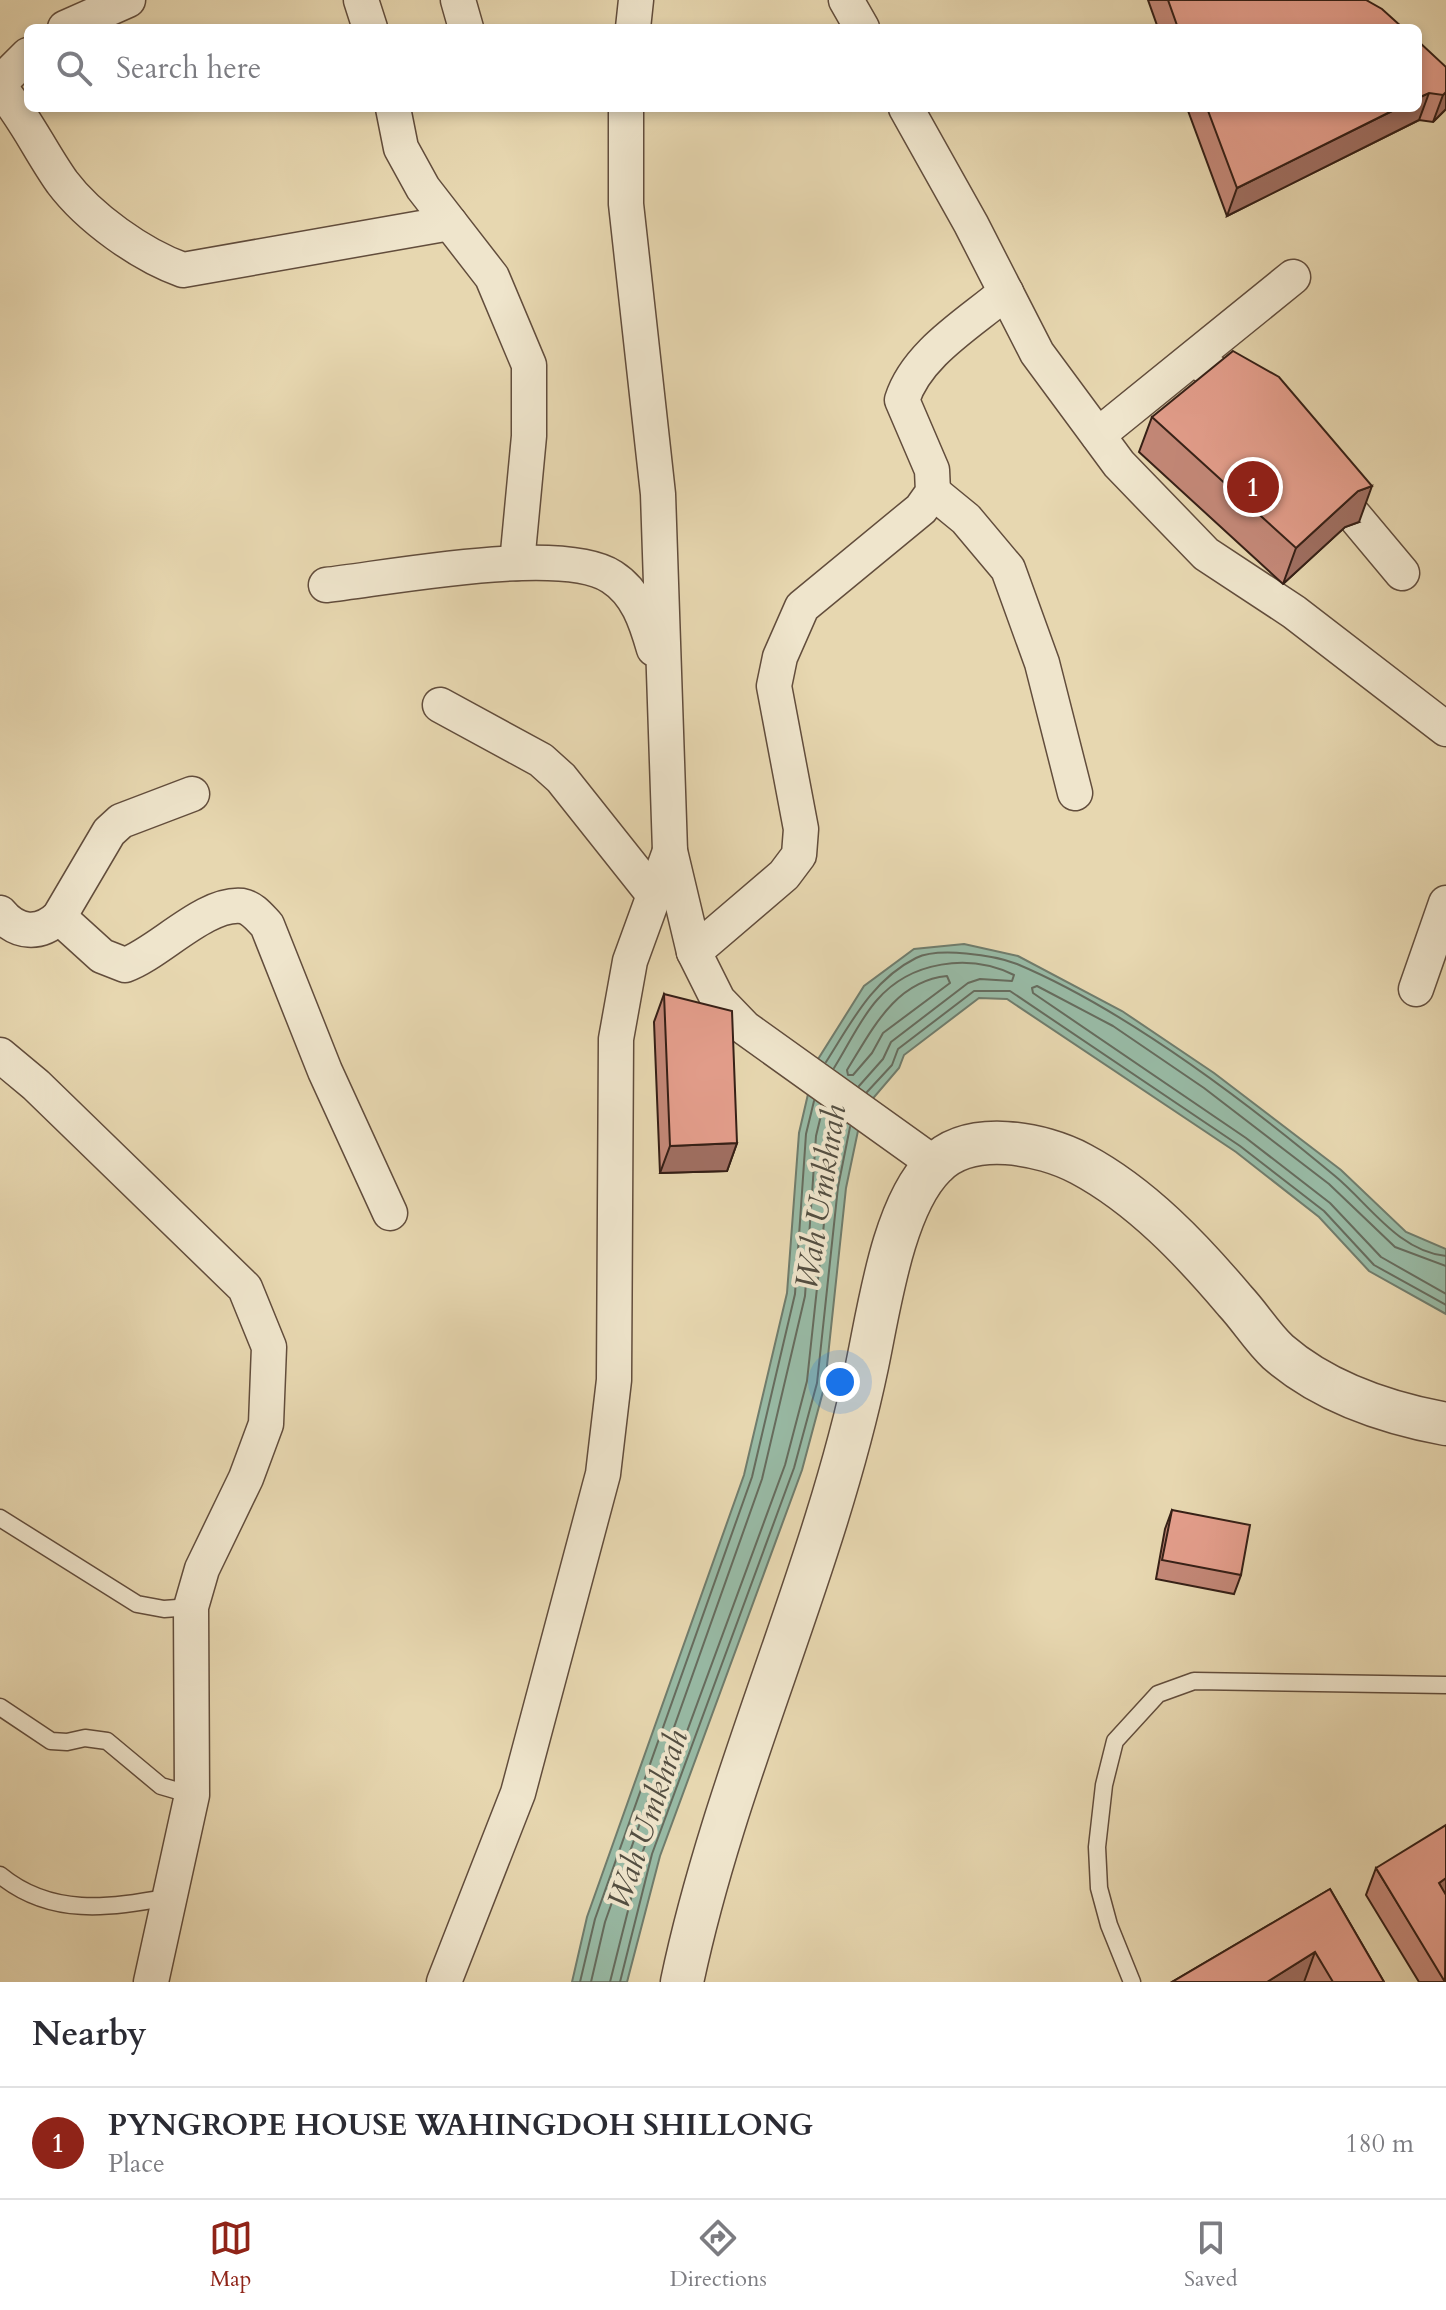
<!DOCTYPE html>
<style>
body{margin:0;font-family:Cardo,serif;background:#f2f2f3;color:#2b2b33}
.you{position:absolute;left:840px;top:1382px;width:28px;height:28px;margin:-20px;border:6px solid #fff;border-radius:50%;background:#1a73e8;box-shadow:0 0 0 12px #1a73e833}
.badge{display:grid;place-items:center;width:52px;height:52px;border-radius:50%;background:#8f2418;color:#fff;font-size:26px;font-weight:700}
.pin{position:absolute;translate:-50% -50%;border:4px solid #fff;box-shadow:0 2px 8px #0006}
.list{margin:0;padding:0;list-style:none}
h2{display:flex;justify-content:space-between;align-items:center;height:104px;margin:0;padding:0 32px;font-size:34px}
h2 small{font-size:26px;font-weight:400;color:#7c7c81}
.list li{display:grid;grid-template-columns:52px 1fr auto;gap:24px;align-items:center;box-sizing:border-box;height:112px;padding:0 32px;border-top:2px solid #e1e1e2}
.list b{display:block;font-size:30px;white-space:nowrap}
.list p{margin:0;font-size:26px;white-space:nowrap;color:#7c7c81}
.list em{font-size:26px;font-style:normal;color:#7c7c81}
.icon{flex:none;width:44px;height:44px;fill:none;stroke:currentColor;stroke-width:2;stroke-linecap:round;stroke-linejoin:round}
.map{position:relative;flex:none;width:1446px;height:1982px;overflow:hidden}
.search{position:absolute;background:#fff;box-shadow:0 4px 12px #0003;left:24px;right:24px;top:24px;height:88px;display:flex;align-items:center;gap:20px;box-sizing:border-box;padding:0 28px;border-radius:12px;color:#7c7c81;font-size:30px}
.sheet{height:216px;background:#fff}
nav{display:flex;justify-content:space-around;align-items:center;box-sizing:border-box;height:112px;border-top:2px solid #e1e1e2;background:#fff;font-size:22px;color:#7c7c81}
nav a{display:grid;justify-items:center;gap:4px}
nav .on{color:#8f2418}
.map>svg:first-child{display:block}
.water{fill:#98baa5;stroke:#707c6c;stroke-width:2}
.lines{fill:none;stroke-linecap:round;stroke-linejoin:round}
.shore{stroke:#666c5e;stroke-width:2}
.service-casing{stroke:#624d3c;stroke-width:19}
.minor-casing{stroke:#624d3c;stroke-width:37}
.tertiary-casing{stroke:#624d3c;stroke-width:45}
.service{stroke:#efe5cc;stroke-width:16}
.minor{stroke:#efe5cc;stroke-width:34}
.tertiary{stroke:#efe5cc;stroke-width:42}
.wall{fill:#c48878;stroke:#351f16;stroke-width:2}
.shaded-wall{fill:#a06f62;stroke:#351f16;stroke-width:2}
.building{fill:#e49e8c;stroke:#351f16;stroke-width:2}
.labels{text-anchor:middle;stroke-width:8;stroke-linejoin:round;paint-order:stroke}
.water-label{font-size:32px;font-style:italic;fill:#534e41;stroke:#efe5cc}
</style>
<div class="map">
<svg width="1446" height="1982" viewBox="0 0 1446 1982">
<rect width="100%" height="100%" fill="#e7d7b0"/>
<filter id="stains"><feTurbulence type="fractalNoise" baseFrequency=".0025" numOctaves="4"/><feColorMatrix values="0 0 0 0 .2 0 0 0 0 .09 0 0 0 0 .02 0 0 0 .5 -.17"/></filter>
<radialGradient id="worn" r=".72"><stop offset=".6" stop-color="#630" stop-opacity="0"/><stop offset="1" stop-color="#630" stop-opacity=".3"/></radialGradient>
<path class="water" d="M964,944l54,12 104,55 92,62 127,97 65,62 40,17v65l-77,-43 -50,-54 -83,-65 -229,-153 -28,-1 -75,57 -5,13 -30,35 -10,23 -13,62 -21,196 -23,86 -142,386 -33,126h-55l15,-65 157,-442 43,-182 12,-160 16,-69 49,-78 50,-37z"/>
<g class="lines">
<g class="shore">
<path d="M947,976l3,7 -67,50 -11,20 -19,22h-5l-1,-5c25,-40 48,-89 100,-94z"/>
<path d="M826,1062c25,-39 46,-82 90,-104 22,-11 78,-3 101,6 109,46 227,136 318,212 34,28 63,75 111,80"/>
<path d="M834,1068c14,-22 26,-49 43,-68 34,-39 92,-47 137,-25l-2,6 -32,-2 -12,4 -77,59 -8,17 -24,27"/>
<path d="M867,1092l25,-27 6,-16 76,-58h36l230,155 84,65 50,54 72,40"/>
<path d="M1446,1266l-51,-19 -66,-63 -125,-96 -91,-62 -76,-40 -5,2 1,5 213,145 84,65 51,54 65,37"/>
<path d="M580,1982l15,-63 157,-442 43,-183 11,-160 8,-33"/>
<path d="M591,1982l14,-60 157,-443 43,-183 11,-160 7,-29"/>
<path d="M610,1982l33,-131 142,-386 22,-84 21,-195 14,-65"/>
<path d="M620,1982l32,-128 142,-386 23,-85 21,-196 12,-60"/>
</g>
<g class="service-casing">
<g id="service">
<path d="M0,1518l137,86 27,5 27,-2"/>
<path d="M0,1707l51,34 16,1 18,-4 22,3 54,45 31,9"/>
<path d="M0,1875c51,42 109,33 170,22"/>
<path d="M1132,1982l-23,-57 -10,-37 -2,-41 7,-62 11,-44 43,-47 36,-13 252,4"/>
</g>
</g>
<g class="minor-casing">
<g id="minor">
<path d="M361,0l9,28"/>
<path d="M458,0l8,28"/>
<path d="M846,0l16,28"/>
<path d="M65,28l63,-28"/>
<path d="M633,28l3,-28"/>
<path d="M0,83l28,-28"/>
<path d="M0,88c25,29 40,63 62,94 27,36 79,73 121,88l267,-47"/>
<path d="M393,108l8,40 22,40 69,89 37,88v71l-12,127"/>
<path d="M626,108v96l32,290 12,357 24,101 24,48 27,28 190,136"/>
<path d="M906,108l65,116 66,129 82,111 87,90 88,58 152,117"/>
<path d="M1194,358l51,38"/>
<path d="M1098,435l195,-158"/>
<path d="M1330,487l72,86"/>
<path d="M933,492l33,27 42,50 34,94 33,130"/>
<path d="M326,585c63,-7 236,-41 286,-8 25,16 34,44 42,72"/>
<path d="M440,705l101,55 20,18 93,117"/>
<path d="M0,913c17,21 40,22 59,4l50,-85 12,-11 71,-27"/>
<path d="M59,917l43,39 23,9c34,-12 80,-63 117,-59 11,2 18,12 25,19l58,146 65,142"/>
<path d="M694,952l90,-77 15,-20 2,-26 -27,-143 6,-29 22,-50 119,-98 12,-17 -1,-22 -30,-70c15,-47 68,-77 104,-108"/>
<path d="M1416,989l30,-86"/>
<path d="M0,1055l36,30 209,203 24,59 -3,77 -20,54 -44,91 -11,38 1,188 -41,187"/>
<path d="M444,1982l74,-189 85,-319 11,-94 2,-341 14,-78 40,-110"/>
</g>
</g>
<g class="tertiary-casing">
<path id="tertiary" d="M682,1982c44,-210 141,-406 185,-616 12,-57 26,-160 68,-201 35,-36 107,-22 146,-1 60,32 111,86 154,137 15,16 27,36 43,51 46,40 109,61 168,72"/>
</g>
<use href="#service" class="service"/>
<use href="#minor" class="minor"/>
<use href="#tertiary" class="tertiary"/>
</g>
<g class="wall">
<path d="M1148,0h218l37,28h-245z"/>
<path d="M1446,67v42l-13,13 -14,-2 -192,96 -40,-108h231z"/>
<path d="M1152,417l207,105 -14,5 -62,57 -144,-132z"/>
<path d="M664,994l73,149 -10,28 -67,2 -6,-151z"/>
<path d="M1172,1510l69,65 -7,19 -78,-15 9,-50z"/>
<path d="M1376,1868l70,114h-27l-53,-87z"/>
<path d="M1330,1889l54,93h-212z"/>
</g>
<g class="shaded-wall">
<path d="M1446,92v17l-13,13 10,-27z"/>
<path d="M1429,93l-10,27 -192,96 10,-28 161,-80h20v-10z"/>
<path d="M1372,486l-13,36 -14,5 -62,57 13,-36 62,-57z"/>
<path d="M737,1143l-10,28 -67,2 10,-27z"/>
<path d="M1446,1878v22l-7,-17z"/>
<path d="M1315,1952l-11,30h-37z"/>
</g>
<g class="building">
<path d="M1168,0h198l16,9 21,19h-225z"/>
<path d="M1418,41l28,26v25l-3,3 -14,-2 -11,5z"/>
<path d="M1207,108h191l-161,80z"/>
<path d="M1233,351l46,26 93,109 -14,5 -62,57 -144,-131z"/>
<path d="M664,994l68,17 5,132 -67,3z"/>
<path d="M1172,1510l78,15 -9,50 -79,-15z"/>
<path d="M1446,1825v53l-7,5 7,12 -1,87 -69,-114z"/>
<path d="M1330,1889l54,93h-51l-18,-30 -48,30h-95z"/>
</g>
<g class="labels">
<g class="water-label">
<text transform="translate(820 1197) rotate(-81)" y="11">Wah Umkhrah</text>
<text transform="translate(647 1819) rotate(-71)" y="11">Wah Umkhrah</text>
</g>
</g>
<rect width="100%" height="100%" filter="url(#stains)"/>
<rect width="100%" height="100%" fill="url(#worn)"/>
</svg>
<div class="you"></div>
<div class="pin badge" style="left:1253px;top:487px">1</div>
<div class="search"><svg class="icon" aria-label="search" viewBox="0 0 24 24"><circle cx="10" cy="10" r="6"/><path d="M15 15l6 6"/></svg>Search here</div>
</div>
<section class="sheet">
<h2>Nearby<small></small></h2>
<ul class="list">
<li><span class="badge">1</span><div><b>PYNGROPE HOUSE WAHINGDOH SHILLONG</b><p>Place</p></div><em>180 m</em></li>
</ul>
</section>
<nav>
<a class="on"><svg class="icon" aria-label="map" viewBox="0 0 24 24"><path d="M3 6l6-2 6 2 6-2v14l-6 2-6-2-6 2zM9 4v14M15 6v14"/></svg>Map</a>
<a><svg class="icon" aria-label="directions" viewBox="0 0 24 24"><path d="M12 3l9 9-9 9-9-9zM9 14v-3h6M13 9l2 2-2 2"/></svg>Directions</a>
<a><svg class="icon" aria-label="saved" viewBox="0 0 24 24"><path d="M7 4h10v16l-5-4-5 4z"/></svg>Saved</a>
</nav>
